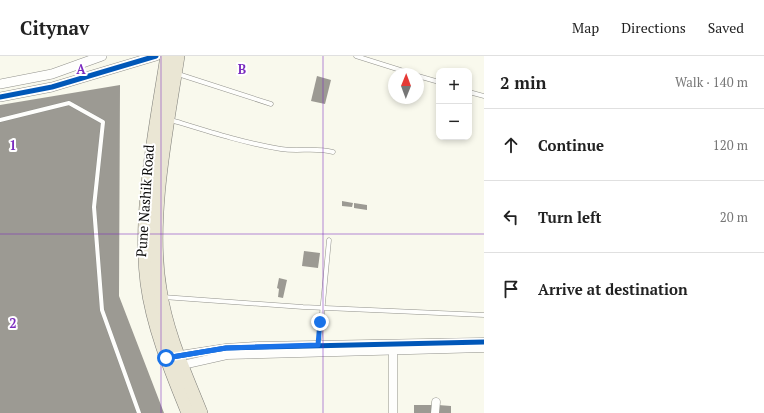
<!DOCTYPE html>
<meta charset="utf-8">
<style>
body{margin:0;font-family:"PT Serif",serif;background:#f6f6f6;color:#222}
.controls{position:absolute;right:12px;top:12px;display:grid;overflow:hidden;border-radius:8px;box-shadow:0 2px 6px #0003}
.controls button{width:36px;height:36px;display:grid;place-items:center;padding:0;border:0;border-bottom:1px solid #e0e0e0;background:#fff;color:#222;font:20px sans-serif}
.compass{position:absolute;left:388px;top:12px;width:36px;height:36px;border-radius:50%;background:#fff;box-shadow:0 2px 6px #0003;rotate:1deg}
.stop{position:absolute;width:12px;height:12px;margin:-9px;border:3px solid #1a73e8;border-radius:50%;background:#fff}
.stop.end{background:#1a73e8;border-color:#fff;box-shadow:0 1px 4px #0008}
.list{margin:0;padding:0;list-style:none}
h2{display:flex;justify-content:space-between;align-items:center;height:52px;margin:0;padding:0 16px;font-size:17px}
h2 small{font-size:13px;font-weight:400;color:#767676}
.list li{display:grid;grid-template-columns:26px 1fr auto;gap:12px;align-items:center;box-sizing:border-box;height:72px;padding:0 16px;border-top:1px solid #e0e0e0}
.list b{display:block;font-size:15px;white-space:nowrap}
.list em{font-size:13px;font-style:normal;color:#767676}
.icon{flex:none;width:22px;height:22px;fill:none;stroke:currentColor;stroke-width:2;stroke-linecap:round;stroke-linejoin:round}
.map{position:relative;flex:none;width:484px;height:357px;overflow:hidden}
header{display:flex;align-items:center;gap:24px;box-sizing:border-box;height:56px;padding:0 20px;background:#fff;border-bottom:1px solid #e0e0e0}
header strong{font-size:19px}
nav{display:flex;gap:22px;margin-inline-start:auto;font-size:14px}
main{display:flex}
aside{flex:1;background:#fff}
.map>svg:first-child{display:block}
.building{fill:#9c9a93}
.lines{fill:none;stroke-linecap:round;stroke-linejoin:round}
.service-casing{stroke:#92928c;stroke-width:5}
.minor-casing{stroke:#92928c;stroke-width:9}
.tertiary-casing{stroke:#92928c;stroke-width:10}
.trunk-casing{stroke:#7f7f7a;stroke-width:14}
.service{stroke:#fefefc;stroke-width:4}
.minor{stroke:#fefefc;stroke-width:8}
.tertiary{stroke:#fefefc;stroke-width:9}
.trunk{stroke:#eae6d4;stroke-width:13}
.cycleway-casing{stroke:#fff;stroke-width:8}
.cycleway{stroke:#0057b8;stroke-width:5}
.route{stroke:#1a73e8;stroke-width:5}
.grid{fill:none;stroke:#7b2cbf;stroke-width:1;stroke-opacity:0.55}
.labels{text-anchor:middle;stroke-width:4;stroke-linejoin:round;paint-order:stroke}
.street-label{font-size:14px;fill:#0a0a0a;stroke:#fff}
.grid-label{font-size:13px;text-anchor:middle;font-weight:bold;fill:#7b2cbf;stroke:#fff;stroke-width:4;stroke-linejoin:round;paint-order:stroke}
</style>
<header>
<strong>Citynav</strong>
<nav><a>Map</a><a>Directions</a><a>Saved</a></nav>
</header>
<main>
<div class="map">
<svg width="484" height="357" viewBox="0 0 484 357">
<rect width="100%" height="100%" fill="#f9f9ed"/>
<g class="building">
<path d="M317,20l14,4 -6,24 -14,-3z"/>
<path d="M120,29l-1,211 45,117h-164v-308z"/>
<path d="M342,145l11,2 -1,4 -10,-1z"/>
<path d="M354,147l13,2v5l-13,-2z"/>
<path d="M304,195l16,2 -2,15 -16,-2z"/>
<path d="M279,222l8,2 -4,18 -5,-1 1,-8 -2,-1z"/>
<rect x="414" y="349" width="18" height="8"/>
<path d="M438,349l13,1v7h-13z"/>
</g>
<g class="lines">
<g class="service-casing">
<g id="service">
<path d="M356,0l57,18"/>
<path d="M178,18l93,30"/>
<path d="M418,20l21,6"/>
<path d="M469,36l15,4"/>
<path d="M0,64l69,-17 34,19 -9,85 8,103 37,103"/>
<path d="M171,64c36,11 73,23 110,29 19,3 32,-2 52,3"/>
<path d="M163,241l140,10 181,8"/>
<path d="M319,289l10,-105"/>
</g>
</g>
<g class="minor-casing">
<g id="minor">
<path d="M174,300l52,-8 32,-2 226,-4"/>
<path d="M178,310l49,-11 257,-7"/>
<path d="M393,357v-67"/>
<path d="M435,357l1,-11"/>
</g>
</g>
<g class="tertiary-casing">
<g id="tertiary">
<path d="M0,28l52,-10 50,-18"/>
<path d="M0,41l52,-10 104,-31"/>
</g>
</g>
<g class="trunk-casing">
<g id="trunk">
<path d="M167,0c-11,70 -29,157 -20,227 6,45 24,88 41,130"/>
<path d="M178,0c-11,72 -30,162 -18,233 6,43 25,84 41,124"/>
</g>
</g>
<use href="#service" class="service"/>
<use href="#minor" class="minor"/>
<use href="#tertiary" class="tertiary"/>
<use href="#trunk" class="trunk"/>
<g class="cycleway-casing">
<g id="cycleway">
<path d="M0,41l52,-10 104,-31"/>
<path d="M166,302l60,-10 258,-6"/>
</g>
</g>
<use href="#cycleway" class="cycleway"/>
</g>
<g class="lines">
<path class="route" d="M166,302l60,-10 92,-3 2,-23"/>
</g>
<path class="grid" d="M161,0v357M323,0v357M0,178h484"/>
<g class="labels">
<g class="street-label">
<text transform="translate(145 145) rotate(-86)" y="5">Pune Nashik Road</text>
</g>
</g>
<g class="grid-label">
<text x="81" y="18">A</text>
<text x="242" y="18">B</text>
<text x="13" y="94">1</text>
<text x="13" y="272">2</text>
</g>
</svg>
<div class="controls">
<button>+</button>
<button>−</button>
</div>
<svg class="compass" viewBox="-18 -18 36 36"><path d="M0-13l5 13h-10z" fill="#e53935"/><path d="M0 13l5-13h-10z" fill="#767676"/></svg>
<div class="stop" style="left:166px;top:302px"></div>
<div class="stop end" style="left:320px;top:266px"></div>
</div>
<aside>
<h2>2 min<small>Walk · 140 m</small></h2>
<ul class="list">
<li><svg class="icon" aria-label="ahead" viewBox="0 0 24 24"><path d="M12 20V5M6 11l6-6 6 6"/></svg><div><b>Continue</b></div><em>120 m</em></li>
<li><svg class="icon" aria-label="left" viewBox="0 0 24 24"><path d="M17 20v-9H6M10 6l-5 5 5 5"/></svg><div><b>Turn left</b></div><em>20 m</em></li>
<li><svg class="icon" aria-label="arrive" viewBox="0 0 24 24"><path d="M6 21V4h12l-3 4 3 4H6"/></svg><div><b>Arrive at destination</b></div></li>
</ul>
</aside>
</main>
